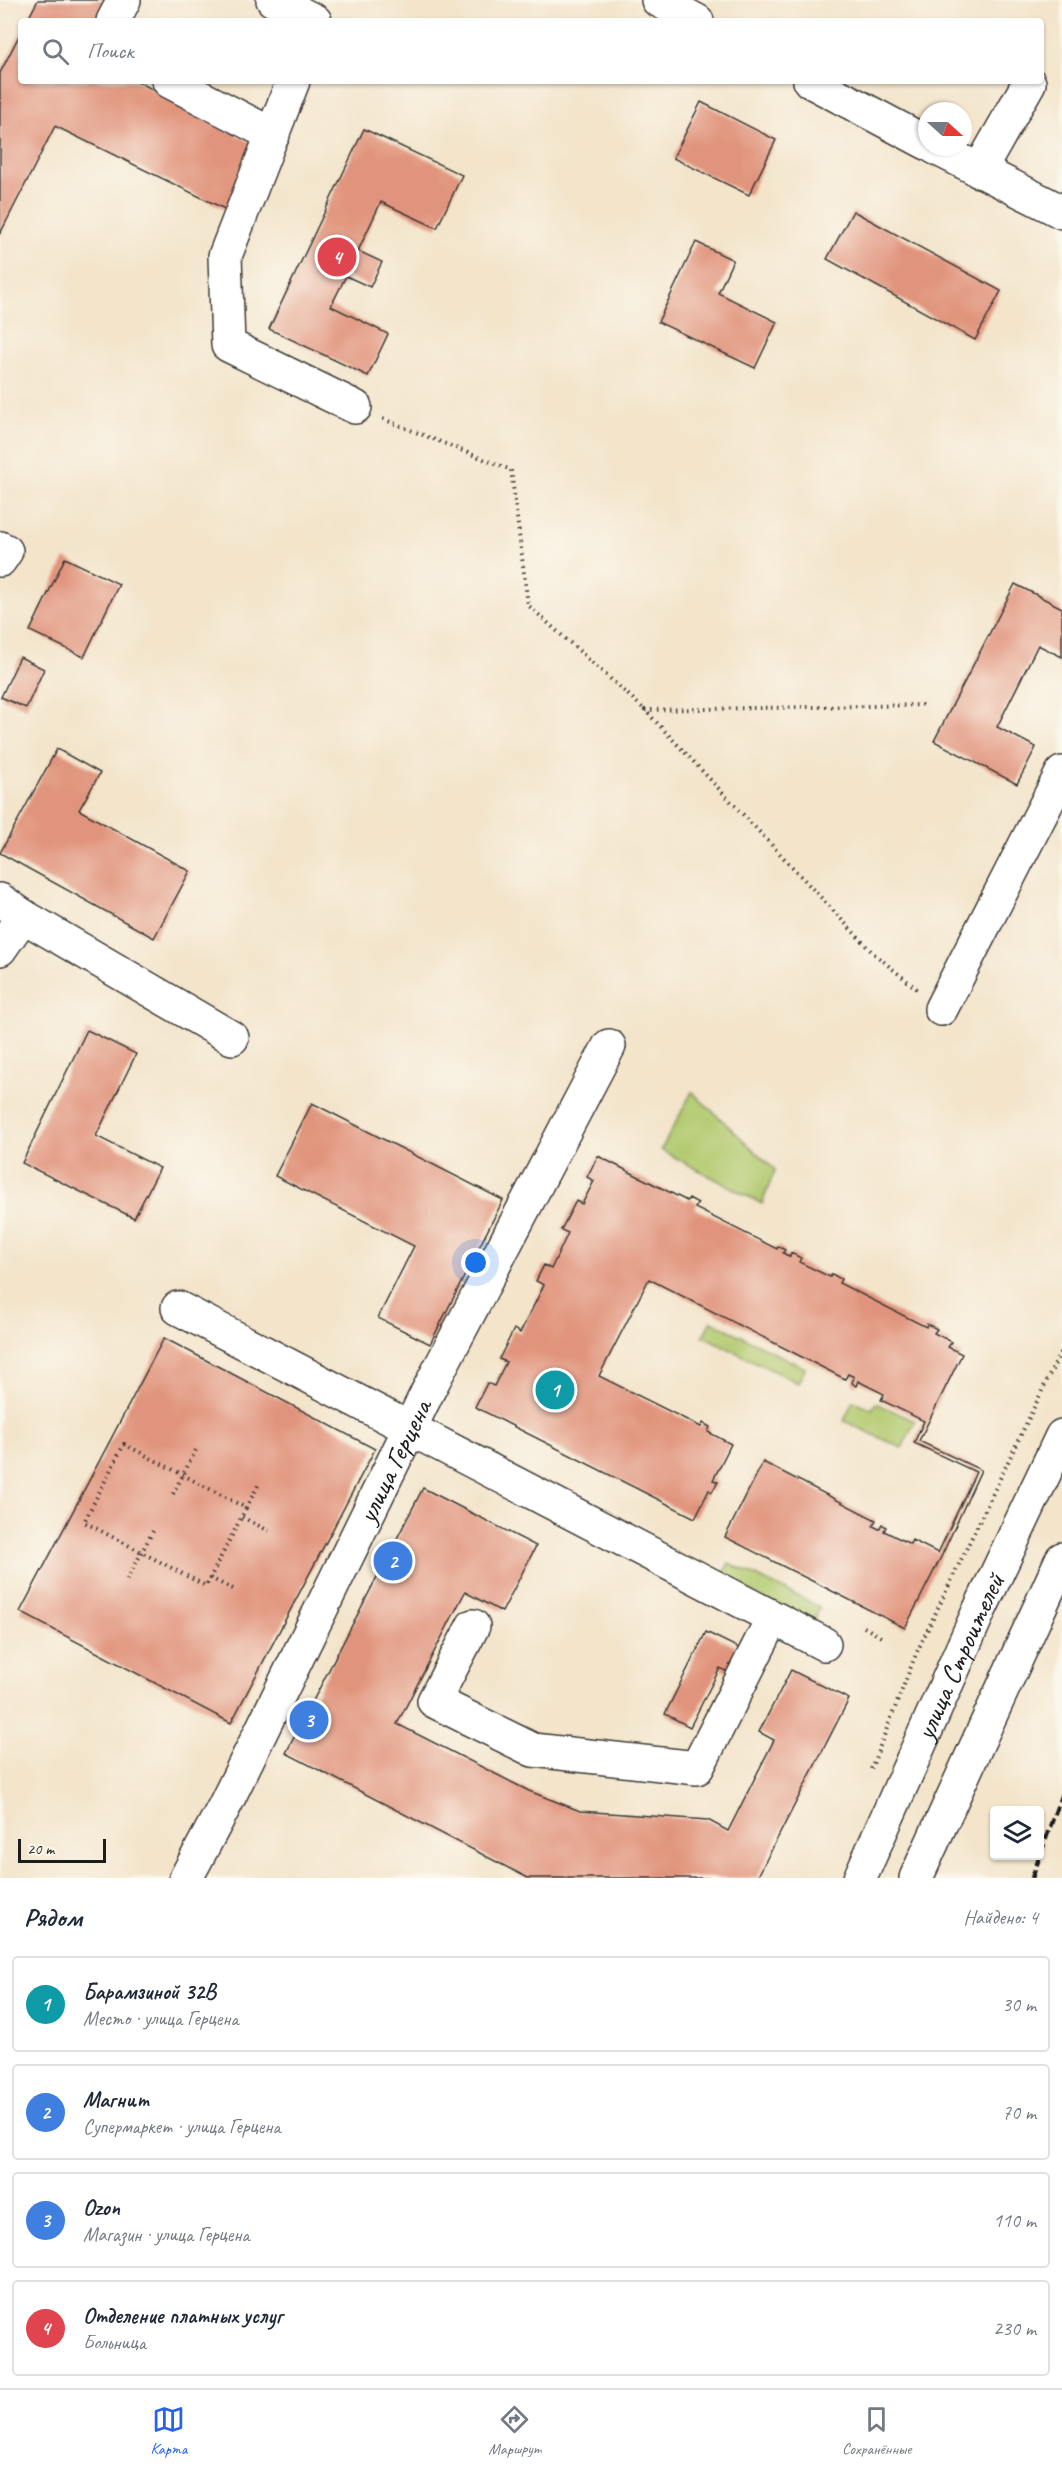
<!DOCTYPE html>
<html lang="ru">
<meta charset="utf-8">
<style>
body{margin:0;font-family:Caveat,sans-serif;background:#f2f2f3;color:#1f2937}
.controls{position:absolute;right:18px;bottom:18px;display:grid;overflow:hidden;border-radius:6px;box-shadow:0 2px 4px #0004}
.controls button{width:54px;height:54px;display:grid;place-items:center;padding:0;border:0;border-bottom:2px solid #e0e1e3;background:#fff;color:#1f2937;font:30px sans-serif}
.compass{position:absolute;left:918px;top:102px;width:54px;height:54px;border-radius:50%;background:#fff;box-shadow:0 2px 4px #0004;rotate:111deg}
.scale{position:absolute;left:18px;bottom:15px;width:88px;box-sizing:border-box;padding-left:6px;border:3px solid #1c1c1c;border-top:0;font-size:16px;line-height:21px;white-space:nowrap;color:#1c1c1c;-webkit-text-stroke:4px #fbf7ec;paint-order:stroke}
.you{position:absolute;left:476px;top:1263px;width:21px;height:21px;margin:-15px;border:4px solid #fff;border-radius:50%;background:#1a73e8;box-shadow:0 0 0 9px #1a73e833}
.badge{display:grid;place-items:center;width:39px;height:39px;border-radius:50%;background:#2563eb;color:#fff;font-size:20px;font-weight:700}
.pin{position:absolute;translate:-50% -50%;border:3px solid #fff;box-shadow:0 2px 6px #0006}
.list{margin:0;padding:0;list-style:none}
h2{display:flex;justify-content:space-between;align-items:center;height:78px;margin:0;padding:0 24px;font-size:26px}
h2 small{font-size:20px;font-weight:400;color:#747a83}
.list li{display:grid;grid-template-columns:39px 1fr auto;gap:18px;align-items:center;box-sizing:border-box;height:96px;margin:0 12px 12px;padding:0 12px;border:2px solid #e0e1e3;border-radius:6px}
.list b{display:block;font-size:22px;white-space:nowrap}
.list p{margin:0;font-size:20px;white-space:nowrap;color:#747a83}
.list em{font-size:20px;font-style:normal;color:#747a83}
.icon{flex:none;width:33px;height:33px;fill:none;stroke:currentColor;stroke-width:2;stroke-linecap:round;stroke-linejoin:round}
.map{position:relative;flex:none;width:1062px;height:1878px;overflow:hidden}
.search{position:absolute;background:#fff;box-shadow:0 2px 4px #0004;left:18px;right:18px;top:18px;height:66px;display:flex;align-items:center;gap:15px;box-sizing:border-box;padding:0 21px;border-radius:6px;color:#747a83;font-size:22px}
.sheet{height:510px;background:#fff}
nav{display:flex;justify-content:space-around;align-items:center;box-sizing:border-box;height:84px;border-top:2px solid #e0e1e3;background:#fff;font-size:16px;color:#747a83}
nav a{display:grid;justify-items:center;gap:3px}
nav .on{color:#2563eb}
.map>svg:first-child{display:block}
.green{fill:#b2ca6f;stroke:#677346;stroke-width:1.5}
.building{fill:#e1947d}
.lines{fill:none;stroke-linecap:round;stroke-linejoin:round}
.minor-casing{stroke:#3c3a36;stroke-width:36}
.major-casing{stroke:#3c3a36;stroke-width:36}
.path{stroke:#3c3a36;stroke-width:4;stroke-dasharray:1.5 4.5;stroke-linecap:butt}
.minor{stroke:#fff;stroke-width:33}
.major{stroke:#fff;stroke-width:33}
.rail{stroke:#1c1c1c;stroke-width:4.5;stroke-dasharray:9 4.5;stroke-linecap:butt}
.labels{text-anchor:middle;stroke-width:4.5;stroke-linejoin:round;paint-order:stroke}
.street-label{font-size:28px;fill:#1c1c1c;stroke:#fbf7ec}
</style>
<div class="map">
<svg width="1062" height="1878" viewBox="0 0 1062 1878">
<rect width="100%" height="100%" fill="#fbf7ec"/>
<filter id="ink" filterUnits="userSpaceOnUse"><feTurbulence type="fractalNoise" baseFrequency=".0167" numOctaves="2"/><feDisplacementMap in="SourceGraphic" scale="12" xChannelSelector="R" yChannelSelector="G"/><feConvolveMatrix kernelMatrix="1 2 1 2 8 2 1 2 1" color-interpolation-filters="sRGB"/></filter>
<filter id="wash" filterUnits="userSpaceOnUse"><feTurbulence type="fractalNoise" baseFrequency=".008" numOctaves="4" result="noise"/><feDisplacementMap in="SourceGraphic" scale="24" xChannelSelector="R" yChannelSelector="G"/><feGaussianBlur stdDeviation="1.35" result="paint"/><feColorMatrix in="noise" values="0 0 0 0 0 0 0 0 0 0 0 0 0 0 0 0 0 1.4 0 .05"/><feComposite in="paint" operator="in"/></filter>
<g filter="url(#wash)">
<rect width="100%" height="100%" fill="#f3e4ca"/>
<g class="green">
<path d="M692,1092l83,78 -13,34 -101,-54z"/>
<path d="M711,1321l94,47 -7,15 -95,-47z"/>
<path d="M853,1401l19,8 4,-6 39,18 -13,27 -58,-27z"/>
<path d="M729,1563l91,44 -10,22 -87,-55z"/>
</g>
<g id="blocks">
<g class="building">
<path d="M38,0h81l-11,21h-81z"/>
<path d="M21,32v49h116l126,68 -26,66 -182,-89 -55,108v-161z"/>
<path d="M701,102l75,38 -27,55 -76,-37z"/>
<path d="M364,129l98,46 -25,53 -56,-26 -23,49 24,11 -12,25 -24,-11 -15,30 57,28 -20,42 -99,-47z"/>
<path d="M853,211l148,80 -26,49 -148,-81z"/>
<path d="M696,242l37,18 -15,33 59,29 -22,46 -97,-46z"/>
<path d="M65,558l54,26 -35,73 -54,-26z"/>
<path d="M1015,584l47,24v49l-24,-12 -41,82 39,20 -19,37 -83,-43z"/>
<path d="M20,657l24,12 -18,39 -25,-11z"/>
<path d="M57,749l43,24 -21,37 111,61 -36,67 -154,-85z"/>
<path d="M87,1030l49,24 -40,82 64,32 -26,50 -112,-55z"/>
<path d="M312,1103l191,97 -73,144 -52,-26 36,-72 -139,-70z"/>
<path d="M598,1156l89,45 2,-3 9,5 -3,5 82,41 1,-3 7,4 -2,3 7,4 1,-4 10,5 -2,4 31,15 2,-3 9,5 -2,4 87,44 1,-3 10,5 -3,4 18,9 -4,5 14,7 -43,87 62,29 -39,85 -37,73 -180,-91 38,-75 113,58 -3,6 6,3 3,-5 4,3 -2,4 26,13 2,-4 26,13 38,-81 -62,-29 10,-22 -43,-21 3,-6 -26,-13 -2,5 -4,-3 2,-6 -6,-3 -3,5 -196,-100 -50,97 102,51 2,-4 7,4 -2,5 23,12 -18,36 5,2 -6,10 -3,-2 -14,28 -220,-111 12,-24 7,3 12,-24 -7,-3 15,-30 6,4 24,-48 -8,-4 8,-16 7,4 17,-36 -7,-3 15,-29 6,3 12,-23 -7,-4z"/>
<path d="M164,1338l211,111 -144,274 -211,-111z"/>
<path d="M423,1488l113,58 -34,66 -37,-20 -68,132 132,67 51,20 128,9 20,11 46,-91 -15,-8 32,-62 58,29 -92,179h-229l-242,-125z"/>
<path d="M706,1632l35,17 -11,24 -10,-5 -30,59 -25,-13z"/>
</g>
</g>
</g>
<g filter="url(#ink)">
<use href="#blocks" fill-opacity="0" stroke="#3c3a36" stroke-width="1.5"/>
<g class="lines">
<g class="minor-casing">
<g id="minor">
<path d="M273,0l42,21"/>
<path d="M113,21l11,-21"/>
<path d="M169,81l104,54"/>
<path d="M293,81l-68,175 3,89 127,62"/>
<path d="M979,171l50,-88"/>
<path d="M0,548l6,3 -6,9"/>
<path d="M0,900l23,16"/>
<path d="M0,949l23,-33 209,122"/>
<path d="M941,1009l121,-236"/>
<path d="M178,1308l646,336"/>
<path d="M473,1626l-39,75 99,49 164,18 76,-150"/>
<path id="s1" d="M186,1878l38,-71 205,-418 180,-343"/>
</g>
</g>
<g class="major-casing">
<g id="major">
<path d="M658,0l39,21"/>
<path d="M810,81l117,62"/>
<path d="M934,147l128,65"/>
<path id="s2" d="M860,1878l119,-267 83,-175"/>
<path d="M916,1878l146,-319"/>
</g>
</g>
<g class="path">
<path d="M383,419l128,51 17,135 117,105"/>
<path d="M917,989l-45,-37 -227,-242 281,-5"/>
<path d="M124,1444l122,64 -40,78 -122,-64z"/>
<path d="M173,1494l24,-46"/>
<path d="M246,1508l14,-26"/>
<path d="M242,1517l27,14"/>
<path d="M210,1578l27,13"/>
<path d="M127,1580l26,-49"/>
<path d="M864,1627l17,10"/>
<path d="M871,1769l45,-115 146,-305"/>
</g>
<use href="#minor" class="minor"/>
<use href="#major" class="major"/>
<path class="rail" d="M1032,1878l30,-85"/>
</g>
</g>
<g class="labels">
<g class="street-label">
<text dy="10" stroke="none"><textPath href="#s1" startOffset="466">улица Герцена</textPath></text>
<text dy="10" stroke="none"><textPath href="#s2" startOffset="243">улица Строителей</textPath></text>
</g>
</g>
</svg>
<div class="controls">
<button><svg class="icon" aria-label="layers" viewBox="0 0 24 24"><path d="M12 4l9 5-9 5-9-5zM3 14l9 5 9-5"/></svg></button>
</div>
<svg class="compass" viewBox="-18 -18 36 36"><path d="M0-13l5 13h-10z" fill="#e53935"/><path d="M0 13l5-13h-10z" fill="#747a83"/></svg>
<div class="scale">20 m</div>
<div class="you"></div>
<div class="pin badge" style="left:555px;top:1390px;background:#0f9aa8">1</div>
<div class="pin badge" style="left:393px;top:1561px;background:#3f7fe0">2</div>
<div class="pin badge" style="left:309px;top:1720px;background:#3f7fe0">3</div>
<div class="pin badge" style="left:337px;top:257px;background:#e0444e">4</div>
<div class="search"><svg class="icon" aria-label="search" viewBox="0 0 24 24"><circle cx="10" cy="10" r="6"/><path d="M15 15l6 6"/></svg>Поиск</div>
</div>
<section class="sheet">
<h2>Рядом<small>Найдено: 4</small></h2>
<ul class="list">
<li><span class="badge" style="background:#0f9aa8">1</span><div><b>Барамзиной 32В</b><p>Место · улица Герцена</p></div><em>30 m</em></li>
<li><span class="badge" style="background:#3f7fe0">2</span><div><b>Магнит</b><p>Супермаркет · улица Герцена</p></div><em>70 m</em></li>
<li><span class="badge" style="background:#3f7fe0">3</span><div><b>Ozon</b><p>Магазин · улица Герцена</p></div><em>110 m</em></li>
<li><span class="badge" style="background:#e0444e">4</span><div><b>Отделение платных услуг</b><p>Больница</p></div><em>230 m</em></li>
</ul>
</section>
<nav>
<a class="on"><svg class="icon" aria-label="map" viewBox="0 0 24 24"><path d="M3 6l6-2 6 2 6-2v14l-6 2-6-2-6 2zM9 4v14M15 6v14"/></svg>Карта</a>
<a><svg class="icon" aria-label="directions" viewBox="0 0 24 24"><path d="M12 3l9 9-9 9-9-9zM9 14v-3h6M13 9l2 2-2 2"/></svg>Маршрут</a>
<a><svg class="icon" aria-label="saved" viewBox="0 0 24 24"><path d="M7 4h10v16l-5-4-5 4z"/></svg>Сохранённые</a>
</nav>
